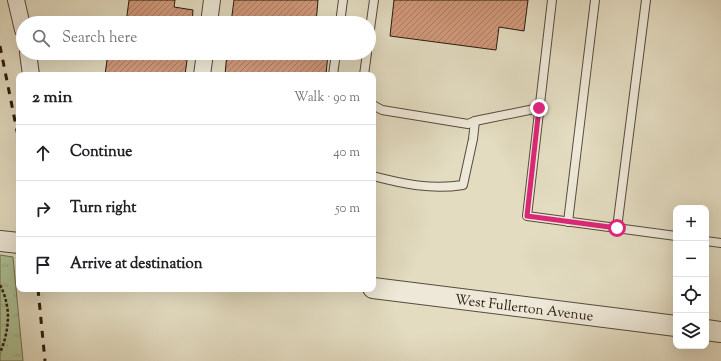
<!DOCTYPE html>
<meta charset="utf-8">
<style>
body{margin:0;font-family:"Sorts Mill Goudy",serif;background:#f2f2f2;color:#202124}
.controls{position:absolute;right:12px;bottom:12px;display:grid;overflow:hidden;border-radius:8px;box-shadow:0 4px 16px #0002}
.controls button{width:36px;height:36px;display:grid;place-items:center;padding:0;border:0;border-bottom:1px solid #e0e0e0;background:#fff;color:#202124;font:20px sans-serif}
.stop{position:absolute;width:12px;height:12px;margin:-9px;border:3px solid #db2777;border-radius:50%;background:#fff}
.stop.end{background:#db2777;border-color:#fff;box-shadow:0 1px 4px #0008}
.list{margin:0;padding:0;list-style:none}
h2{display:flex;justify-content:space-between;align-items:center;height:52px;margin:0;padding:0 16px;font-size:17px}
h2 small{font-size:13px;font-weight:400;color:#757577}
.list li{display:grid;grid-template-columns:26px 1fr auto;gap:12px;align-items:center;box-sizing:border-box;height:56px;padding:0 16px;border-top:1px solid #e0e0e0}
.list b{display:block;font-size:15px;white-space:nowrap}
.list em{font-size:13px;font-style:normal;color:#757577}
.icon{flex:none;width:22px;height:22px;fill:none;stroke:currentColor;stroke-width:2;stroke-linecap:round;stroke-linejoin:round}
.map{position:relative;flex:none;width:721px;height:361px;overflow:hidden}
.search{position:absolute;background:#fff;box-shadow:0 4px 16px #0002;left:16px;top:16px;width:360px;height:44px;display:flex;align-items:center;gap:10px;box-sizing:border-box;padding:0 14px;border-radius:22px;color:#757577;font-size:15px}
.panel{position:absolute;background:#fff;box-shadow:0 4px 16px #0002;left:16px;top:72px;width:360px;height:220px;border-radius:8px}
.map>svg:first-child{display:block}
.park{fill:url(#park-tufts);stroke:#6c6e53}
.building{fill:url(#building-hatch);stroke:#291a0f}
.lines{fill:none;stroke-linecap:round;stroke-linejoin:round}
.service-casing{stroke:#584a3c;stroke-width:10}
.minor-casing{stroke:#584a3c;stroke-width:18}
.tertiary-casing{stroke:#584a3c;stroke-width:22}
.path{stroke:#291a0f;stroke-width:2.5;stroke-dasharray:3 2;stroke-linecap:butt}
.service{stroke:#ede8d7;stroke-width:8}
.minor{stroke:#ede8d7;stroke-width:16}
.tertiary{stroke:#ede8d7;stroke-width:20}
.rail{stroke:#291a0f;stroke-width:3;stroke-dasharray:7 7;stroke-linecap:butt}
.route{stroke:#db2777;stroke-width:5}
.labels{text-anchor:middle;stroke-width:3.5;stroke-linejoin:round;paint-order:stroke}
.street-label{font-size:14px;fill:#291a0f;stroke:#ede8d7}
</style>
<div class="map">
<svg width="721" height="361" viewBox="0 0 721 361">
<defs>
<pattern id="park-tufts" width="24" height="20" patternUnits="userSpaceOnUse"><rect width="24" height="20" fill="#aec297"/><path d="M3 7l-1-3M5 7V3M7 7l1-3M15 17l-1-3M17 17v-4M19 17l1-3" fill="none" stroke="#96a681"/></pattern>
<pattern id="building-hatch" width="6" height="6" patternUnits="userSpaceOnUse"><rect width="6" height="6" fill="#d29a7c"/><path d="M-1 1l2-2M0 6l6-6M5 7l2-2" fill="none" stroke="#aa7d64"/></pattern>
</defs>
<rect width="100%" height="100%" fill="#e3dcc1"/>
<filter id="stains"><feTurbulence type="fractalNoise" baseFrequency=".005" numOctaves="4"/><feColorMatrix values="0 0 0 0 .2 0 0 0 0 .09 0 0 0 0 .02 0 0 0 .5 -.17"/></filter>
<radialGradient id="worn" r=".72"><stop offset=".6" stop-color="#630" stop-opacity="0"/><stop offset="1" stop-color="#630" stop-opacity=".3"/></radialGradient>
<path class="park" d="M0,255l13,2 10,104h-23z"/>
<g class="building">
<path d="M129,0h46l-1,7 19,3 -1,13h-66z"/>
<path d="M234,0h84l-2,23h-85z"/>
<path d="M394,0h134l-4,31 -25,-4 -3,23 -106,-14z"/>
<path d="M108,53h80l-3,22h-80z"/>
<path d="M227,53h101l-2,22h-101z"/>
</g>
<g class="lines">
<g class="service-casing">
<g id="service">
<path d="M552,0l-25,216 149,20"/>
<path d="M340,23l3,-23"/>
<path d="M369,36l5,-36"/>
<path d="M333,75l3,-22"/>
<path d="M364,75l3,-22"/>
<path d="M373,105l9,5 86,14 7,-3 64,-13"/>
<path d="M373,176c30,8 59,14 90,9l10,-46 2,-18"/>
<path d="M568,222l27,-222"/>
<path d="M617,228l29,-228"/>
<path d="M706,241l15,2"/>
</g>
</g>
<g class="minor-casing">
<g id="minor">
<path d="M16,0l7,30"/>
<path d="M209,23l3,-23"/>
<path d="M28,53l3,22"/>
<path d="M202,75l3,-22"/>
</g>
</g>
<g class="tertiary-casing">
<g id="tertiary">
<path d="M0,241l19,2"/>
<path d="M373,288l303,38"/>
<path d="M706,330l15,2"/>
</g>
</g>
<path class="path" d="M0,285c12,23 9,46 0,68"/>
<use href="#service" class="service"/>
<use href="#minor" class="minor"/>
<use href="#tertiary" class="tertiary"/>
<g class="rail">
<path d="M0,46l19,95"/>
<path d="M38,289l7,72"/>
</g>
</g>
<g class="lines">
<path class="route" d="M539,108l-12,108 90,12"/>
</g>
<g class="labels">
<g class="street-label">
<text transform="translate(524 307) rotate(7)" y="5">West Fullerton Avenue</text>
</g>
</g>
<rect width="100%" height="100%" filter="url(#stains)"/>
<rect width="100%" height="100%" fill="url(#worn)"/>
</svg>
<div class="controls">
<button>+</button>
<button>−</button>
<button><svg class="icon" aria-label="locate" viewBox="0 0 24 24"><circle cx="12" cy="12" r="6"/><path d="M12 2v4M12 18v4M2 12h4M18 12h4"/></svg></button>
<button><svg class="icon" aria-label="layers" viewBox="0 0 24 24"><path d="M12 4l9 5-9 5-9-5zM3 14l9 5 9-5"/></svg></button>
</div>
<div class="stop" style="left:617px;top:228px"></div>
<div class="stop end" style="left:539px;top:108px"></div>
<div class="search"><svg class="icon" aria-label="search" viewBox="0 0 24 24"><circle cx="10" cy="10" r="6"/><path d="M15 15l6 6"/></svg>Search here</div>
<section class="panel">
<h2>2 min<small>Walk · 90 m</small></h2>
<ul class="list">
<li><svg class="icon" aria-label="ahead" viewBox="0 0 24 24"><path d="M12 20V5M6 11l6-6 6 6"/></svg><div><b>Continue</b></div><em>40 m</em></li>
<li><svg class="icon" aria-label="right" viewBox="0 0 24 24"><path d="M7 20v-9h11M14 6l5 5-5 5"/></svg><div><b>Turn right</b></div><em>50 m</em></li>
<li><svg class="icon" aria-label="arrive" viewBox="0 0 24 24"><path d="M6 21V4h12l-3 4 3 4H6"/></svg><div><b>Arrive at destination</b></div></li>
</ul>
</section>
</div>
